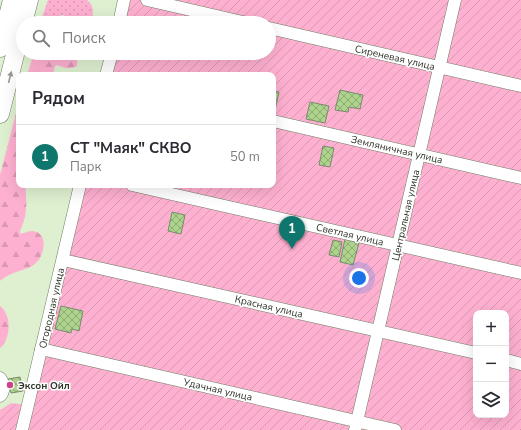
<!DOCTYPE html>
<html lang="ru">
<meta charset="utf-8">
<style>
body{margin:0;font-family:"Nunito Sans",sans-serif;background:#f7f7f7;color:#2b2b33}
.controls{position:absolute;right:12px;bottom:12px;display:grid;overflow:hidden;border-radius:8px;box-shadow:0 4px 16px #0002}
.controls button{width:36px;height:36px;display:grid;place-items:center;padding:0;border:0;border-bottom:1px solid #e1e1e2;background:#fff;color:#2b2b33;font:20px sans-serif}
.you{position:absolute;left:359px;top:278px;width:14px;height:14px;margin:-10px;border:3px solid #fff;border-radius:50%;background:#1a73e8;box-shadow:0 0 0 6px #1a73e833}
.badge{display:grid;place-items:center;width:26px;height:26px;border-radius:50%;background:#0f766e;color:#fff;font-size:13px;font-weight:700}
.pin{position:absolute;translate:-50% -33px;filter:drop-shadow(0 1px 2px #0008)}
.pin::after{content:'';position:absolute;top:21px;width:14px;height:12px;background:inherit;clip-path:polygon(0 0,100% 0,50% 100%)}
.list{margin:0;padding:0;list-style:none}
h2{display:flex;justify-content:space-between;align-items:center;height:52px;margin:0;padding:0 16px;font-size:17px}
h2 small{font-size:13px;font-weight:400;color:#7c7c81}
.list li{display:grid;grid-template-columns:26px 1fr auto;gap:12px;align-items:center;box-sizing:border-box;height:64px;padding:0 16px;border-top:1px solid #e1e1e2}
.list b{display:block;font-size:15px;white-space:nowrap}
.list p{margin:0;font-size:13px;white-space:nowrap;color:#7c7c81}
.list em{font-size:13px;font-style:normal;color:#7c7c81}
.icon{flex:none;width:22px;height:22px;fill:none;stroke:currentColor;stroke-width:2;stroke-linecap:round;stroke-linejoin:round}
.map{position:relative;flex:none;width:521px;height:430px;overflow:hidden}
.search{position:absolute;background:#fff;box-shadow:0 4px 16px #0002;left:16px;top:16px;width:260px;height:44px;display:flex;align-items:center;gap:10px;box-sizing:border-box;padding:0 14px;border-radius:22px;color:#7c7c81;font-size:15px}
.panel{position:absolute;background:#fff;box-shadow:0 4px 16px #0002;left:16px;top:72px;width:260px;height:116px;border-radius:8px}
.map>svg:first-child{display:block}
.grass{fill:url(#grass-dots)}
.forest{fill:url(#forest-firs)}
.garden{fill:url(#garden-furrows);fill-rule:evenodd}
.building{fill:url(#building-cross-hatch);stroke:#7a8a6e}
.lines{fill:none;stroke-linecap:round;stroke-linejoin:round}
.minor-casing{stroke:#6d7d61;stroke-width:13}
.highway-casing{stroke:#6d7d61;stroke-width:19}
.minor{stroke:#fff;stroke-width:12}
.highway{stroke:#fff;stroke-width:18}
.oneway{fill:#969993}
.poi-dot{fill:#ca4587;stroke:#fff;stroke-width:1.5}
.labels{text-anchor:middle;stroke-width:3;stroke-linejoin:round;paint-order:stroke}
.street-label{font-size:10px;fill:#2c3327;stroke:#fff}
.poi-label{font-size:10px;font-weight:bold;fill:#2c3327;stroke:#fff;text-anchor:start}
</style>
<div class="map">
<svg width="521" height="430" viewBox="0 0 521 430">
<defs>
<pattern id="grass-dots" width="8" height="8" patternUnits="userSpaceOnUse"><rect width="8" height="8" fill="#feb0d0"/><path d="M2 2h.1M6 6h.1" fill="none" stroke="#da98b3" stroke-width="1.8" stroke-linecap="round"/></pattern>
<pattern id="forest-firs" width="22" height="20" patternUnits="userSpaceOnUse"><rect width="22" height="20" fill="#feb0d0"/><path d="M5 1l3.5 6h-7zM16 11l3.5 6h-7z" fill="#da98b3"/></pattern>
<pattern id="garden-furrows" width="10" height="10" patternUnits="userSpaceOnUse"><rect width="10" height="10" fill="#feb0d0"/><path d="M-1 1l2-2M0 10L10 0M9 11l2-2" fill="none" stroke="#da98b3"/></pattern>
<pattern id="building-cross-hatch" width="8" height="8" patternUnits="userSpaceOnUse"><rect width="8" height="8" fill="#add38d"/><path d="M0 0l8 8M0 8l8-8" fill="none" stroke="#8dac73"/></pattern>
</defs>
<rect width="100%" height="100%" fill="#dff0d1"/>
<path class="grass" d="M48,0h39c8,7 6,12 5,22l-1,1h-20l-4,-6 -4,-2c-5,1 -8,3 -8,8h-16l3,-6z"/>
<g class="forest">
<path d="M34,53c11,0 33,-3 41,4 3,3 2,6 2,9 -7,4 -13,2 -20,-1l-2,1 -2,9h-26z"/>
<path d="M19,102v83h7c-1,8 1,15 0,23 0,8 -3,16 -6,23v3c5,-1 8,-3 12,-3 16,1 13,21 6,30 -6,7 -13,8 -22,11 -5,2 -12,5 -16,9v-106z"/>
<path d="M0,306c12,9 11,33 0,42z"/>
</g>
<path class="garden" d="M122,0h399v430h-521v-20l11,-7 15,2 52,-220h195v-110h-169l6,-22h159v-30h-152zM476,313h30v102h-30z"/>
<g class="building">
<path d="M340,90l23,5 -3,14 -11,-2 -1,5 -13,-2z"/>
<path d="M273,91l6,1 -4,18h-2z"/>
<path d="M310,102l19,4 -4,17 -19,-4z"/>
<path d="M323,146l11,2 -4,19 -11,-2z"/>
<path d="M172,212l13,3 -4,19 -13,-3z"/>
<path d="M345,239l14,4 -6,22 -13,-3z"/>
<path d="M333,240l9,2 -3,15 -10,-2z"/>
<path d="M61,306l22,5 -4,20 -7,-2 -1,4 -16,-4z"/>
<path d="M20,377l3,14 -12,2 -3,-14z"/>
</g>
<g class="lines">
<g class="minor-casing">
<g id="minor">
<path d="M147,0l100,23"/>
<path d="M119,23l5,-23"/>
<path d="M269,28l252,58"/>
<path d="M106,75l6,-22"/>
<path d="M273,121l248,57"/>
<path d="M132,185l389,88"/>
<path d="M63,260l413,93"/>
<path d="M41,349l354,81"/>
<path d="M506,360l15,4"/>
<path d="M0,378c4,5 5,13 0,18"/>
<path d="M22,430l58,-245"/>
<path d="M355,430l100,-430"/>
</g>
</g>
<g class="highway-casing">
<g id="highway">
<path d="M23,23l6,-23"/>
<path d="M0,48l12,-48"/>
<path d="M0,114l23,-91"/>
</g>
</g>
<use href="#minor" class="minor"/>
<use href="#highway" class="highway"/>
</g>
<defs><path id="oneway-solid" d="M-6-.8H1V-3.2L6.5 0L1 3.2V.8H-6Z"/></defs>
<use class="oneway" href="#oneway-solid" transform="translate(10 77) rotate(-76)"/>
<circle class="poi-dot" cx="10" cy="385" r="4"/>
<g class="labels">
<g class="street-label">
<text transform="translate(395 57) rotate(13)" y="4">Сиреневая улица</text>
<text transform="translate(397 149) rotate(13)" y="4">Земляничная улица</text>
<text transform="translate(405 215) rotate(-77)" y="4">Центральная улица</text>
<text transform="translate(350 234) rotate(13)" y="4">Светлая улица</text>
<text transform="translate(269 306) rotate(13)" y="4">Красная улица</text>
<text transform="translate(51 308) rotate(-77)" y="4">Огородная улица</text>
<text transform="translate(218 389) rotate(13)" y="4">Удачная улица</text>
</g>
<g class="poi-label">
<text x="18" y="389">Эксон Ойл</text>
</g>
</g>
</svg>
<div class="controls">
<button>+</button>
<button>−</button>
<button><svg class="icon" aria-label="layers" viewBox="0 0 24 24"><path d="M12 4l9 5-9 5-9-5zM3 14l9 5 9-5"/></svg></button>
</div>
<div class="you"></div>
<div class="pin badge" style="left:292px;top:249px">1</div>
<div class="search"><svg class="icon" aria-label="search" viewBox="0 0 24 24"><circle cx="10" cy="10" r="6"/><path d="M15 15l6 6"/></svg>Поиск</div>
<section class="panel">
<h2>Рядом<small></small></h2>
<ul class="list">
<li><span class="badge">1</span><div><b>СТ &quot;Маяк&quot; СКВО</b><p>Парк</p></div><em>50 m</em></li>
</ul>
</section>
</div>
